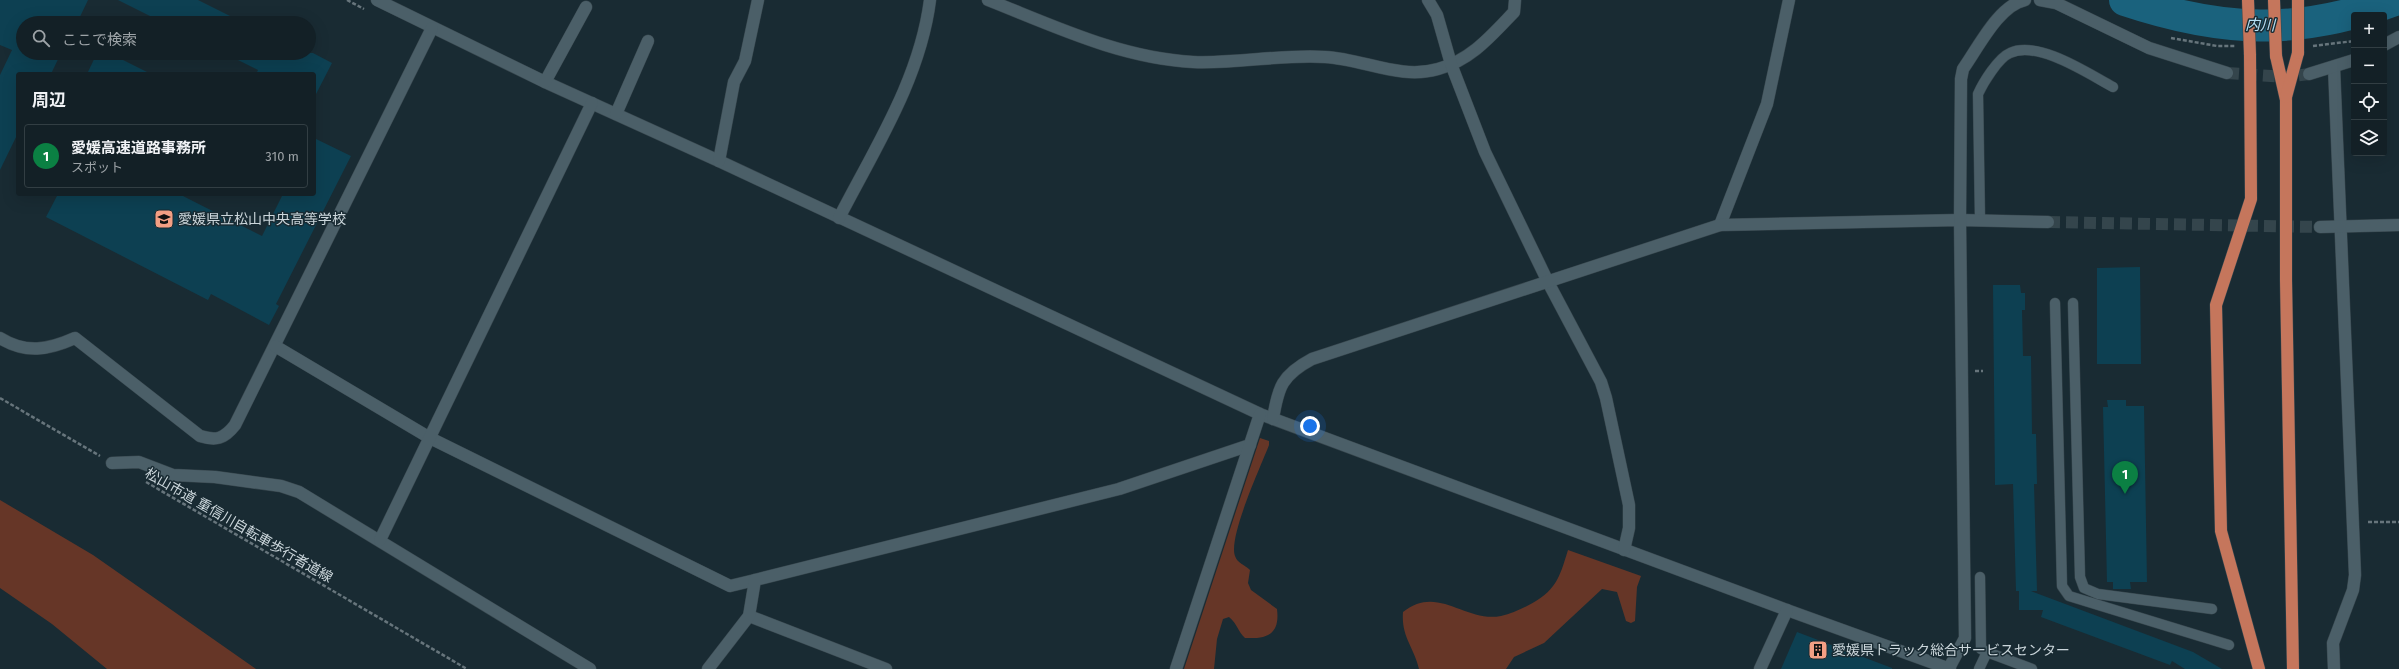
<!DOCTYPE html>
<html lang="ja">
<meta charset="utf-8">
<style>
body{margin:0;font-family:"Fira Sans","Noto Sans JP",sans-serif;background:#202d32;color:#f1f3f6}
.controls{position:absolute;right:12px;top:12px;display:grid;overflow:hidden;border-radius:4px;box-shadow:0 4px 16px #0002}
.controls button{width:36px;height:36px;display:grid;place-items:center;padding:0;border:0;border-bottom:1px solid #323e43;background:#132026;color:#f1f3f6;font:20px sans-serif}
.you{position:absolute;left:1310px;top:426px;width:14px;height:14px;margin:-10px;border:3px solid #fff;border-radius:50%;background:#1a73e8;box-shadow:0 0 0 6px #1a73e833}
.badge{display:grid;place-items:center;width:26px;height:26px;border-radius:50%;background:#0b8043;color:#fff;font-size:13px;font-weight:700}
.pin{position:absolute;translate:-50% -33px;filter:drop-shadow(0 1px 2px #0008)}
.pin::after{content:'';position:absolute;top:21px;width:14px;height:12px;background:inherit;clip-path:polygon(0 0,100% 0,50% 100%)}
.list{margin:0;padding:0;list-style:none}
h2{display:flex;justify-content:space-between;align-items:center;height:52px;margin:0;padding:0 16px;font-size:17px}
h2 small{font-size:13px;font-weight:400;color:#9da3a7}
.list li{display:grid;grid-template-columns:26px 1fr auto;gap:12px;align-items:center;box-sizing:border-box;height:64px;margin:0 8px 8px;padding:0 8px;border:1px solid #323e43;border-radius:4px}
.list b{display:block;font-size:15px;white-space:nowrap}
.list p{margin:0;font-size:13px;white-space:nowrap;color:#9da3a7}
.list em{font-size:13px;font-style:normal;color:#9da3a7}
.icon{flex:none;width:22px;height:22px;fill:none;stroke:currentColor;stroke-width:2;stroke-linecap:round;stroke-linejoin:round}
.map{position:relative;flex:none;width:2399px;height:669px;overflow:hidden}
.search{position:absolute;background:#132026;box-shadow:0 4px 16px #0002;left:16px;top:16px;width:300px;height:44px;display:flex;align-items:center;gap:10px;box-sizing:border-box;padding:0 14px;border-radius:22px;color:#9da3a7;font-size:15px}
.panel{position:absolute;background:#132026;box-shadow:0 4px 16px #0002;left:16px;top:72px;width:300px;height:124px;border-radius:4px}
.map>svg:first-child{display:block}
.green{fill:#663627}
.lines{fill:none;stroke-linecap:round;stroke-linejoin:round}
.river{stroke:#1a627d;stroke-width:32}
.building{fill:#0d4052}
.minor-tunnel{stroke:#34454c;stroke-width:12;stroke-dasharray:12 6;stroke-linecap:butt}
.service-casing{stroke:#37464d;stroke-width:11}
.minor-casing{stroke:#37464d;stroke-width:13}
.motorway-casing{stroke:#37464d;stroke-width:13}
.path{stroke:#67757c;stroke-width:2.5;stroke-dasharray:4 2;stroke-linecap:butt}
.service{stroke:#4b5f68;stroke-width:10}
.minor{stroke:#4b5f68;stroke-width:12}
.motorway{stroke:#c5765c;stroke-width:12}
.motorway-bridge-casing{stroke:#37464d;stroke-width:13;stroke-linecap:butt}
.motorway-bridge{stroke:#c5765c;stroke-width:12}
.labels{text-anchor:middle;stroke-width:3;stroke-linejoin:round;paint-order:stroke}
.poi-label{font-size:14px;fill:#cbd6db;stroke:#192b33;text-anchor:start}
.street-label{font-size:14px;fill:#cbd6db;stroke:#192b33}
.water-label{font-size:15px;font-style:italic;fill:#b6e0f4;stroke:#192b33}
</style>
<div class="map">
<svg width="2399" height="669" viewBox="0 0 2399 669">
<rect width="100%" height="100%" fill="#192b33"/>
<g class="green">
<path d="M1260,438l9,3v4c-8,21 -41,92 -34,111 3,8 9,8 15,14l-2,13 3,7 26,19c3,25 -9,30 -32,29 -7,-6 -8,-15 -16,-21l-6,2 -6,20 -3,30h-30z"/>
<path d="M0,500l93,55 163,114h-149l-55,-45 -52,-36z"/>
<path d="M1568,550l73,26 -4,11 -2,34 -4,2 -5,-2 -9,-29 -15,-3 -58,54 -30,14 -8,12h-87c-5,-22 -18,-32 -16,-57 35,-28 62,11 98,4 9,-2 18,-6 26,-10 29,-15 32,-27 41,-56z"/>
</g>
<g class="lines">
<path class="river" d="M2125,0c96,32 174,36 270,0"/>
</g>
<g class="building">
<path d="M0,0h88l-11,23h-54v30h38l-10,21h-33v59l-18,37v-95l12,-25 -12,-5z"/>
<path d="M118,0h80l46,23h-80z"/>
<path d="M97,53h12l42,21h-64z"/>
<path d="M224,53h89l19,10 -18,35v-24h-58l2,-4z"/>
<path d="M314,138l37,18 -75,148 3,2 -10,19 -58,-31 -3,6 -162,-83 12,-23h121l83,42 21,-42h31z"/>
<path d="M2140,267l1,97h-44v-96z"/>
<path d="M1993,285h27l1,8h4v17h-3l1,46h8l1,78h4l1,50h-3l3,107h-6l162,61 29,17h-37l-13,-8 -2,4 -129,-48 2,-7h-24v-19h-3l-3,-107 -18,1z"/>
<path d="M2107,400h19v6h18l3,176h-17l1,7h-18v-7h-6l-4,-175h5z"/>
<path d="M1797,632l95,36v1h-111z"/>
</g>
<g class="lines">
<g class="minor-tunnel">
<path d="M2227,73l59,4 23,-3"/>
<path d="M2048,222l272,5"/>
</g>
<g class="service-casing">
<g id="service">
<path d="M1980,220l-2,-126c5,-11 20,-36 32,-41 28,-13 77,20 103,34"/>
<path d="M2055,303l7,283 7,10 160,49"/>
<path d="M2073,303l7,274 4,11 14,6 114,15"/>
<path d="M1980,577l1,72 6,3"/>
<path d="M1979,669l8,-17 45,17"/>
</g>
</g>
<g class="minor-casing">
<g id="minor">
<path d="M377,0l168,82 174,79 541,253 527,196 163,59"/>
<path d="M988,0c66,26 132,58 205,62 44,2 88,-8 132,-5 39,2 75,23 113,12 33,-9 53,-33 76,-57l1,-12"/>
<path d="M1428,0l9,15 14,49 34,88 63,130 53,100 5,16 23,107v23l-5,22"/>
<path d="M2040,0l16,3 93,45 78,25"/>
<path d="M2384,45l15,-8"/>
<path d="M2334,67l21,508 -2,15 -20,53 1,26"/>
<path d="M2309,74l45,-14"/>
<path d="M545,82l41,-75"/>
<path d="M616,114l32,-73"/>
<path d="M719,161l15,-79 11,-21 13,-61"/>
<path d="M839,218c36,-70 81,-139 91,-218"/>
<path d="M1720,225l47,-121 22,-104"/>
<path d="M2320,227l79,-2"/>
<path d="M0,338c26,16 48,12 75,0l125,98c16,5 24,3 35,-11l197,-397"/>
<path d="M275,346l155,92 300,148 25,-6"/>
<path d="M1273,419c5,-32 9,-44 39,-60l408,-134 240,-5 88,2"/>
<path d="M112,463l27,-1 34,13 42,2 66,9 18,6 291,177"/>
<path d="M380,540l212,-437"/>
<path d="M749,616l137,53"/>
<path d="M1949,668l16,-30 -5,-418 1,-141 2,-10c15,-21 36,-64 62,-69"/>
<path d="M708,669l41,-53 6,-36 364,-91 131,-44"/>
<path d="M1176,669l84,-255"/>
<path d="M1760,669l27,-59"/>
</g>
</g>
<g class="motorway-casing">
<g id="motorway">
<path d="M2250,55l1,144 -35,106 5,226 38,138"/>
<path d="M2276,56l10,44v180l7,389"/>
<path d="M2286,97l12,-44"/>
</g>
</g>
<g class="path">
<path d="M347,0l17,9"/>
<path d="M2171,38l46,8h19"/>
<path d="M2313,46l41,-5"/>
<path d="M1975,371h8"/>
<path d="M0,398l100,58"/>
<path d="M146,482l321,187"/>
<path d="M2368,522h31"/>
</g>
<use href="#service" class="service"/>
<use href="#minor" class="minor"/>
<use href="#motorway" class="motorway"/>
<g class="motorway-bridge-casing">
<g id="motorway-bridge">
<path d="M2248,0l2,55"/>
<path d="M2274,0l2,56"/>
<path d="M2298,0v53"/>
</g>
</g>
<use href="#motorway-bridge" class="motorway-bridge"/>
</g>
<defs>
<g id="school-square" transform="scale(1)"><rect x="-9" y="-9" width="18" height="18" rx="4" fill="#f39f84" stroke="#192b33"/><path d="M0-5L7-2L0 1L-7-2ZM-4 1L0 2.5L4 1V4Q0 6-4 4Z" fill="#111"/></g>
<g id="building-square" transform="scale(1)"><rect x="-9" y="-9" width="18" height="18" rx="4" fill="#f39f84" stroke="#192b33"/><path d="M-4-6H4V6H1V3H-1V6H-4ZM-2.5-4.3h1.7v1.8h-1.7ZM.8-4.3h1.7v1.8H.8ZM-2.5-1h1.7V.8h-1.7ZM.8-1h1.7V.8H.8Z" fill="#111"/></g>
</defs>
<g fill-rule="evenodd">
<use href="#school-square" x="164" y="219"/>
<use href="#building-square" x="1818" y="650"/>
</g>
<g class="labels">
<g class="poi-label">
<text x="178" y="224">愛媛県立松山中央高等学校</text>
<text x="1832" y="655">愛媛県トラック総合サービスセンター</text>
</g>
<g class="street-label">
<text transform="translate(239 525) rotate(30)" y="5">松山市道 重信川自転車歩行者道線</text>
</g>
<g class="water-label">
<text transform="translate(2260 25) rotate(1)" y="5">内川</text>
</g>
</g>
</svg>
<div class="controls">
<button>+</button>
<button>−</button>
<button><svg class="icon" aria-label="locate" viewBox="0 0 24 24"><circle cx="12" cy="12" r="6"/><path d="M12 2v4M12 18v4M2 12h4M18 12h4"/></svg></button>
<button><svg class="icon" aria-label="layers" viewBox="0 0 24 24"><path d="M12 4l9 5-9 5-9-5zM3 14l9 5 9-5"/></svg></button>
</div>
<div class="you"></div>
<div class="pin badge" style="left:2125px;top:494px">1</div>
<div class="search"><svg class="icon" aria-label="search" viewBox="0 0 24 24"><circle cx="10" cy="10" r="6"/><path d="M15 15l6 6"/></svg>ここで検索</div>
<section class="panel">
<h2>周辺<small></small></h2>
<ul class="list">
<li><span class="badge">1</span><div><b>愛媛高速道路事務所</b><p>スポット</p></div><em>310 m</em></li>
</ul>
</section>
</div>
